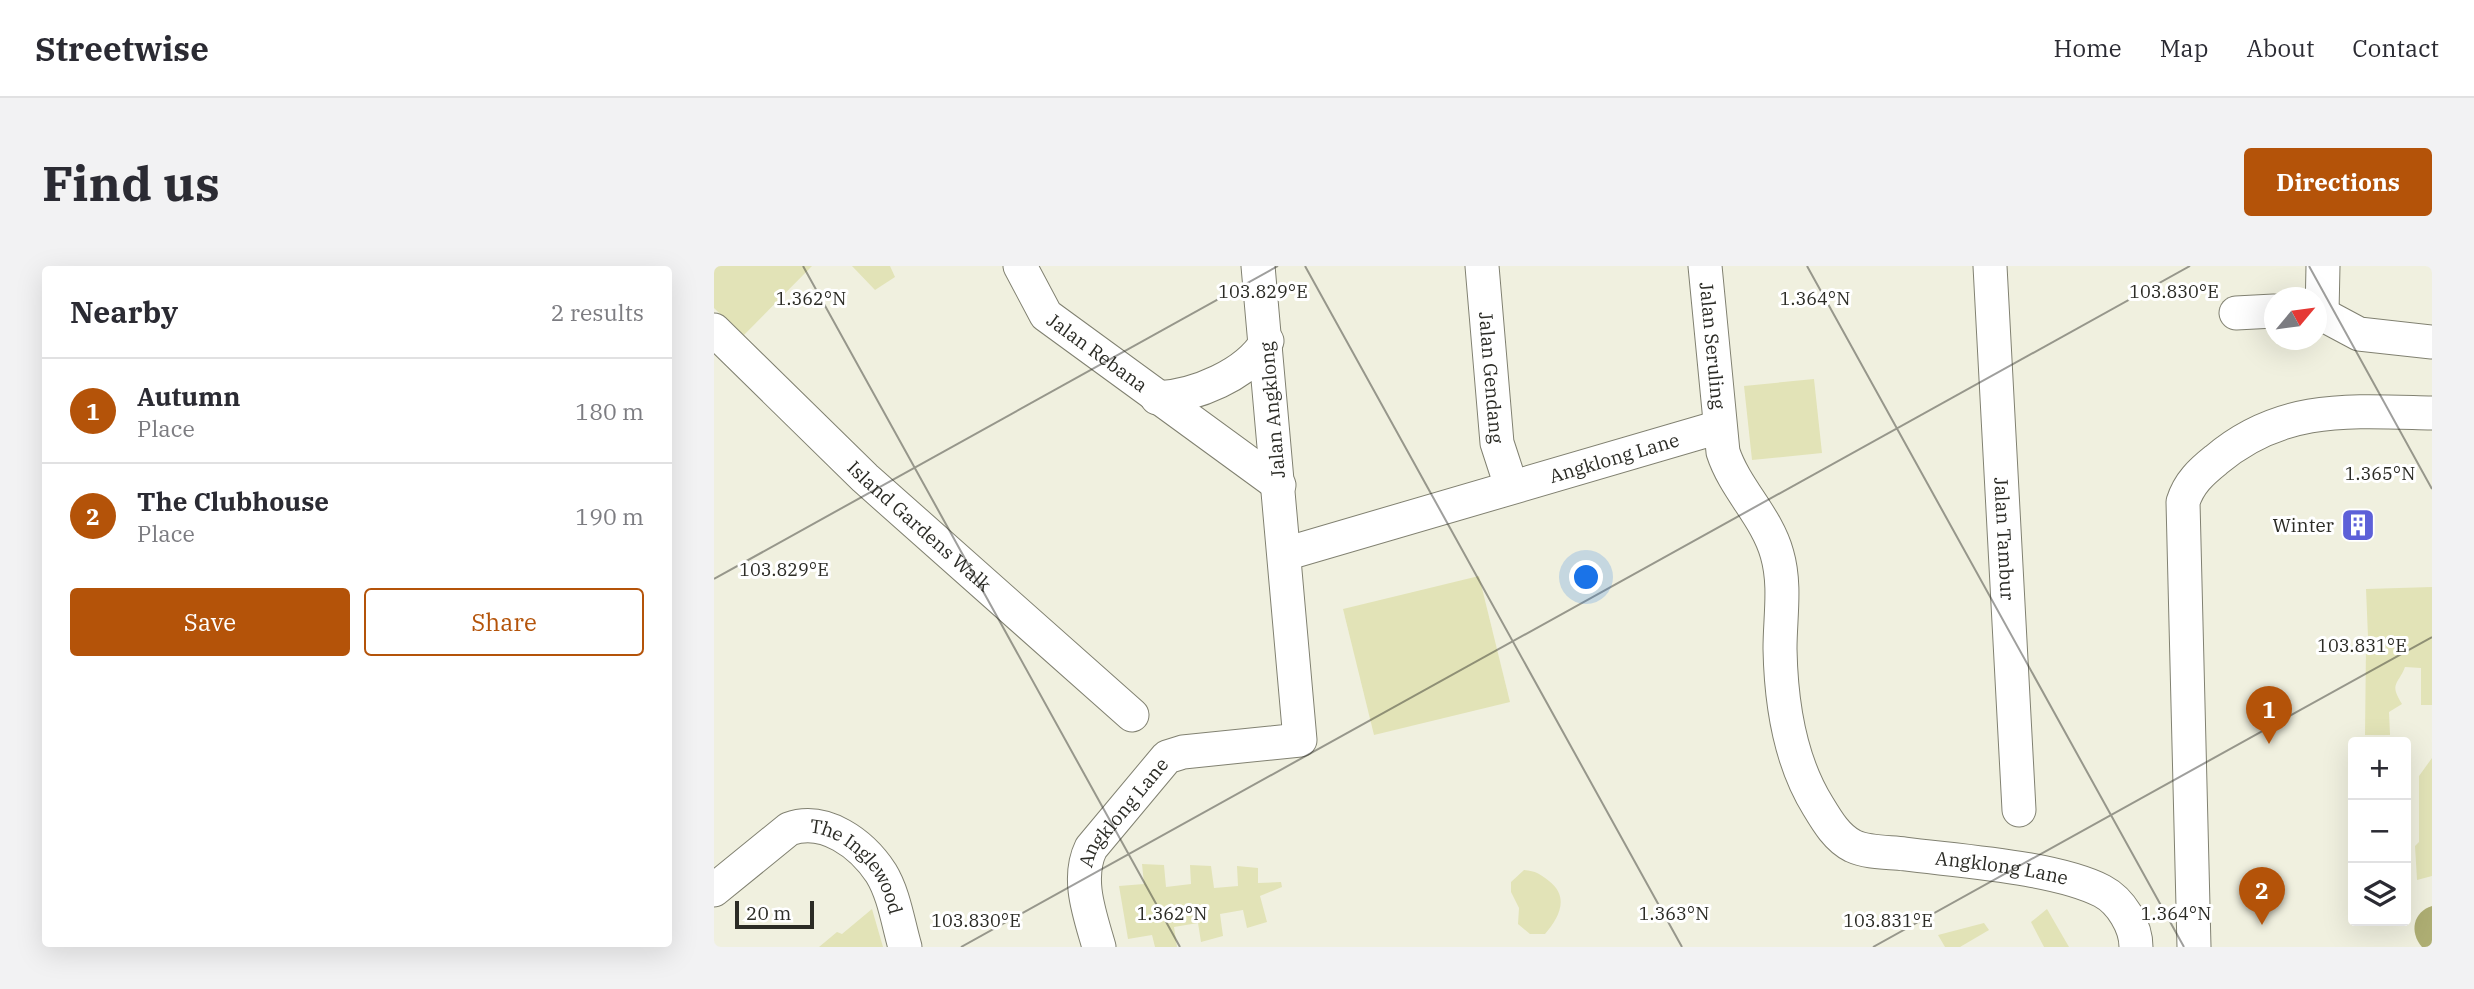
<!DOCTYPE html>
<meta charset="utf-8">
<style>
body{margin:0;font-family:"IBM Plex Serif",serif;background:#f2f2f3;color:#2b2b33}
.controls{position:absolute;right:21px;bottom:21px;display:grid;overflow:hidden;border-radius:7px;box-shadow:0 7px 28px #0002}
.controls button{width:63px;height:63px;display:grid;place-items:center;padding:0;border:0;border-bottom:2px solid #e1e1e2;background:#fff;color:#2b2b33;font:35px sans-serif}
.compass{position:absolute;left:1550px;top:21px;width:63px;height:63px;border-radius:50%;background:#fff;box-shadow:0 7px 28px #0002;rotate:61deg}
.scale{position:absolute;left:21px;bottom:18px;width:79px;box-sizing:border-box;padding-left:7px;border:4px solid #2b2b25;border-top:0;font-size:19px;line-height:24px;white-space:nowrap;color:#2b2b25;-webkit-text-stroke:5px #fff;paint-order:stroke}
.you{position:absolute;left:873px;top:312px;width:24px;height:24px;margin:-18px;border:5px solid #fff;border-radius:50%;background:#1a73e8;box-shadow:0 0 0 10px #1a73e833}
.badge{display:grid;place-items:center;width:46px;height:46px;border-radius:50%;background:#b45309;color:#fff;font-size:23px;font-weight:700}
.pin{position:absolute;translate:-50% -58px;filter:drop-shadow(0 2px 4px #0008)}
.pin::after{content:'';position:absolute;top:37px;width:24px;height:21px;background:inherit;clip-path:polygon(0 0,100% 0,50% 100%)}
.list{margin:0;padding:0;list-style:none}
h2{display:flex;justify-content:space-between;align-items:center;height:91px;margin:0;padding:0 28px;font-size:30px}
h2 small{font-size:23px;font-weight:400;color:#7c7c81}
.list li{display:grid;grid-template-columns:46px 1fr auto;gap:21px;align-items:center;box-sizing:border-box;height:105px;padding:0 28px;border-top:2px solid #e1e1e2}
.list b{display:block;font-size:26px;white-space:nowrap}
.list p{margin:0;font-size:23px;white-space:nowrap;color:#7c7c81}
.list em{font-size:23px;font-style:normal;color:#7c7c81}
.actions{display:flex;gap:14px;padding:21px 28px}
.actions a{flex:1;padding:16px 0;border:2px solid #b45309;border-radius:7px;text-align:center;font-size:24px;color:#b45309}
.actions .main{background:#b45309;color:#fff}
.icon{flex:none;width:38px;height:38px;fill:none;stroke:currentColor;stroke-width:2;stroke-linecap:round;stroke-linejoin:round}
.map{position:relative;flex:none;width:1718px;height:681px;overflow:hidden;border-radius:7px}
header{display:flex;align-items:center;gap:42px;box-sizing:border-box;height:98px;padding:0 35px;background:#fff;border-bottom:2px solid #e1e1e2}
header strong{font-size:33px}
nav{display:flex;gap:38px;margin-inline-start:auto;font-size:24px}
.intro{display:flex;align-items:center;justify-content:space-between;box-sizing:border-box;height:168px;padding:0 42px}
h1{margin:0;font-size:49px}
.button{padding:18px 32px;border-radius:7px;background:#b45309;color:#fff;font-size:24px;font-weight:700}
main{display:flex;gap:42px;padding:0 42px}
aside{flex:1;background:#fff;border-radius:7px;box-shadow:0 7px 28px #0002}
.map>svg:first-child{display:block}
.green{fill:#e2e3b7}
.water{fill:#aeae73}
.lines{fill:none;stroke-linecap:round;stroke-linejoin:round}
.minor-casing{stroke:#818171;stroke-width:35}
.minor{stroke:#fff;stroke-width:33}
.ticks{fill:none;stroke:#2b2b25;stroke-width:2;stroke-opacity:0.45}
.labels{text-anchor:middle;stroke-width:6;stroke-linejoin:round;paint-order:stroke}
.street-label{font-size:19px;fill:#2b2b25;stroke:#fff}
.poi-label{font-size:19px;fill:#2b2b25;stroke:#fff;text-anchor:end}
.ticks-label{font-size:18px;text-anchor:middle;fill:#2b2b25;stroke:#fff;stroke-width:6;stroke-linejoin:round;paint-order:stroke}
</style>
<header>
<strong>Streetwise</strong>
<nav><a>Home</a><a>Map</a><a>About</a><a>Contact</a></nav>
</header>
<div class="intro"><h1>Find us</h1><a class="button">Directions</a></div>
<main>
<aside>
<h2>Nearby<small>2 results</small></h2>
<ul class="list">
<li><span class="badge">1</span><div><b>Autumn</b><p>Place</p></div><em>180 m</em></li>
<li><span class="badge">2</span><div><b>The Clubhouse</b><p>Place</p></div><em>190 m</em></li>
</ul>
<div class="actions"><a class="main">Save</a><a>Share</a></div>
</aside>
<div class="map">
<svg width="1718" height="681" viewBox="0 0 1718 681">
<rect width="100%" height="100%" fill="#f0f0df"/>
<g class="green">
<path d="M3,0h95l-69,70 -29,-28v-40z"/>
<path d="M138,0h38l5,11 -20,13z"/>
<path d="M1100,113l8,74 -70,7 -8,-74z"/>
<path d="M765,310l31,126 -136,33 -31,-126z"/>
<path d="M1718,321v118h-11v-37l-16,-1c-7,18 -16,16 -3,37l-13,8 1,23h-25l1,-88 19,-1 -1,-9h-16l-2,-48z"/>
<path d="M1718,492v118l-15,4 -2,-34 4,-4v-66z"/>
<path d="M428,598l22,1 2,22 25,-3 -1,-19 21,1 3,22 24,-2 -1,-20 21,2v15l23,-1 1,5 -22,9 7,26 -20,6 -4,-18 -23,4 3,22 -22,6 -3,-19 -24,4 3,20h-22l-3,-12 -24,4 -9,-53 25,-2z"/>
<path d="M810,604c12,1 16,4 25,11 21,16 10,37 -4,53h-15l-12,-10 1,-16 -8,-16v-10z"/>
<path d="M158,643l11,38h-64l18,-15 5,2z"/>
<path d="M1333,643l22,38h-25l-13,-25z"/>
<path d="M1270,657l5,7 -29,17h-15l-7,-12z"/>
</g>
<path class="water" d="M1718,640v41h-10c-13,-15 -9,-35 10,-41z"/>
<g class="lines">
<g class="minor-casing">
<g id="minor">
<path id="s1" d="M306,0l26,49 233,170"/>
<path id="s2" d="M768,0l15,177 14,43"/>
<path id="s3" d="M991,0l18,186c12,37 44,65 54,102 9,31 3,63 3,95 1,53 10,112 38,157 9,15 19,32 35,40 15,7 36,6 52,8 54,7 150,13 197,37 19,10 34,35 34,56"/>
<path id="s4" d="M1276,0l29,544"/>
<path d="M1602,45l43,23 73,8"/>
<path d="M1522,47l38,-2"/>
<path d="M1608,47l1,-47"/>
<path id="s5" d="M0,64l151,148 267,237"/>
<path d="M443,132c38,-2 90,-23 110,-57"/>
<path id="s6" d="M571,288l434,-127"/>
<path id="s7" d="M0,624l75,-61c36,-13 73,15 92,44 13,21 17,50 24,74"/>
<path id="s8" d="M385,681c-9,-32 -23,-68 -8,-99l76,-91 16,-5 117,-12 -42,-474"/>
<path d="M1480,681l-11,-445c6,-19 18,-30 33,-42 66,-56 135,-49 216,-47"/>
</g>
</g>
<use href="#minor" class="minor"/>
</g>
<path class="ticks" d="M89,0l377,681M591,0l377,681M1093,0l377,681M1595,0l123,223M0,313l564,-313M247,681l1229,-681M1159,681l559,-310"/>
<defs>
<g id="building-square" transform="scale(1.75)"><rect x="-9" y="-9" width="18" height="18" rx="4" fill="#5d60d8" stroke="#fff"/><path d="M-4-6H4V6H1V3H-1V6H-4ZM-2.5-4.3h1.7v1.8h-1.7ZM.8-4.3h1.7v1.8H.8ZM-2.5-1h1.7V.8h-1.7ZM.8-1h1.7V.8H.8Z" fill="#fff"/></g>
</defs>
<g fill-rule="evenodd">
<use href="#building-square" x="1644" y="259"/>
</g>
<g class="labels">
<g class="street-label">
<text dy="7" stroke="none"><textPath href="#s3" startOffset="80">Jalan Seruling</textPath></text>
<text dy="7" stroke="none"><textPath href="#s1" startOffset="119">Jalan Rebana</textPath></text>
<text dy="7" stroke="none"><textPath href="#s2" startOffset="112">Jalan Gendang</textPath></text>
<text transform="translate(558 144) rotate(-95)" y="7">Jalan Angklong</text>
<text dy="7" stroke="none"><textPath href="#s6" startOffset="343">Angklong Lane</textPath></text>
<text dy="7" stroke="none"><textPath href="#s5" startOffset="284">Island Gardens Walk</textPath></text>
<text dy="7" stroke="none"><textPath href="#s4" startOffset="273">Jalan Tambur</textPath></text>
<text dy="7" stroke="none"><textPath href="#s8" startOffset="149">Angklong Lane</textPath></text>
<text dy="7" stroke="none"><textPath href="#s3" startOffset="766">Angklong Lane</textPath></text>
<text dy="7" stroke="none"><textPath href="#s7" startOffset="184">The Inglewood</textPath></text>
</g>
<g class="poi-label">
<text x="1620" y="266">Winter</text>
</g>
</g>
<g class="ticks-label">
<text x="549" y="32">103.829°E</text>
<text x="1460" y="32">103.830°E</text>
<text x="97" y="39">1.362°N</text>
<text x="1101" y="39">1.364°N</text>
<text x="1666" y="214">1.365°N</text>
<text x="70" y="310">103.829°E</text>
<text x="1648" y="386">103.831°E</text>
<text x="458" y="654">1.362°N</text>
<text x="960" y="654">1.363°N</text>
<text x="1462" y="654">1.364°N</text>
<text x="262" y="661">103.830°E</text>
<text x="1174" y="661">103.831°E</text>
</g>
</svg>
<div class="controls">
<button>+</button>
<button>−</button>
<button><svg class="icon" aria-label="layers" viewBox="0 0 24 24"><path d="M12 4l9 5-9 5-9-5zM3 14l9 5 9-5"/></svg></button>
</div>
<svg class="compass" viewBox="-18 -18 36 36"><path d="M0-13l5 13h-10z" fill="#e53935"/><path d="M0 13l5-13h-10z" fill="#7c7c81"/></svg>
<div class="scale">20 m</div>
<div class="you"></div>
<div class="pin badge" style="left:1555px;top:478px">1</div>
<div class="pin badge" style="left:1548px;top:659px">2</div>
</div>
</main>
